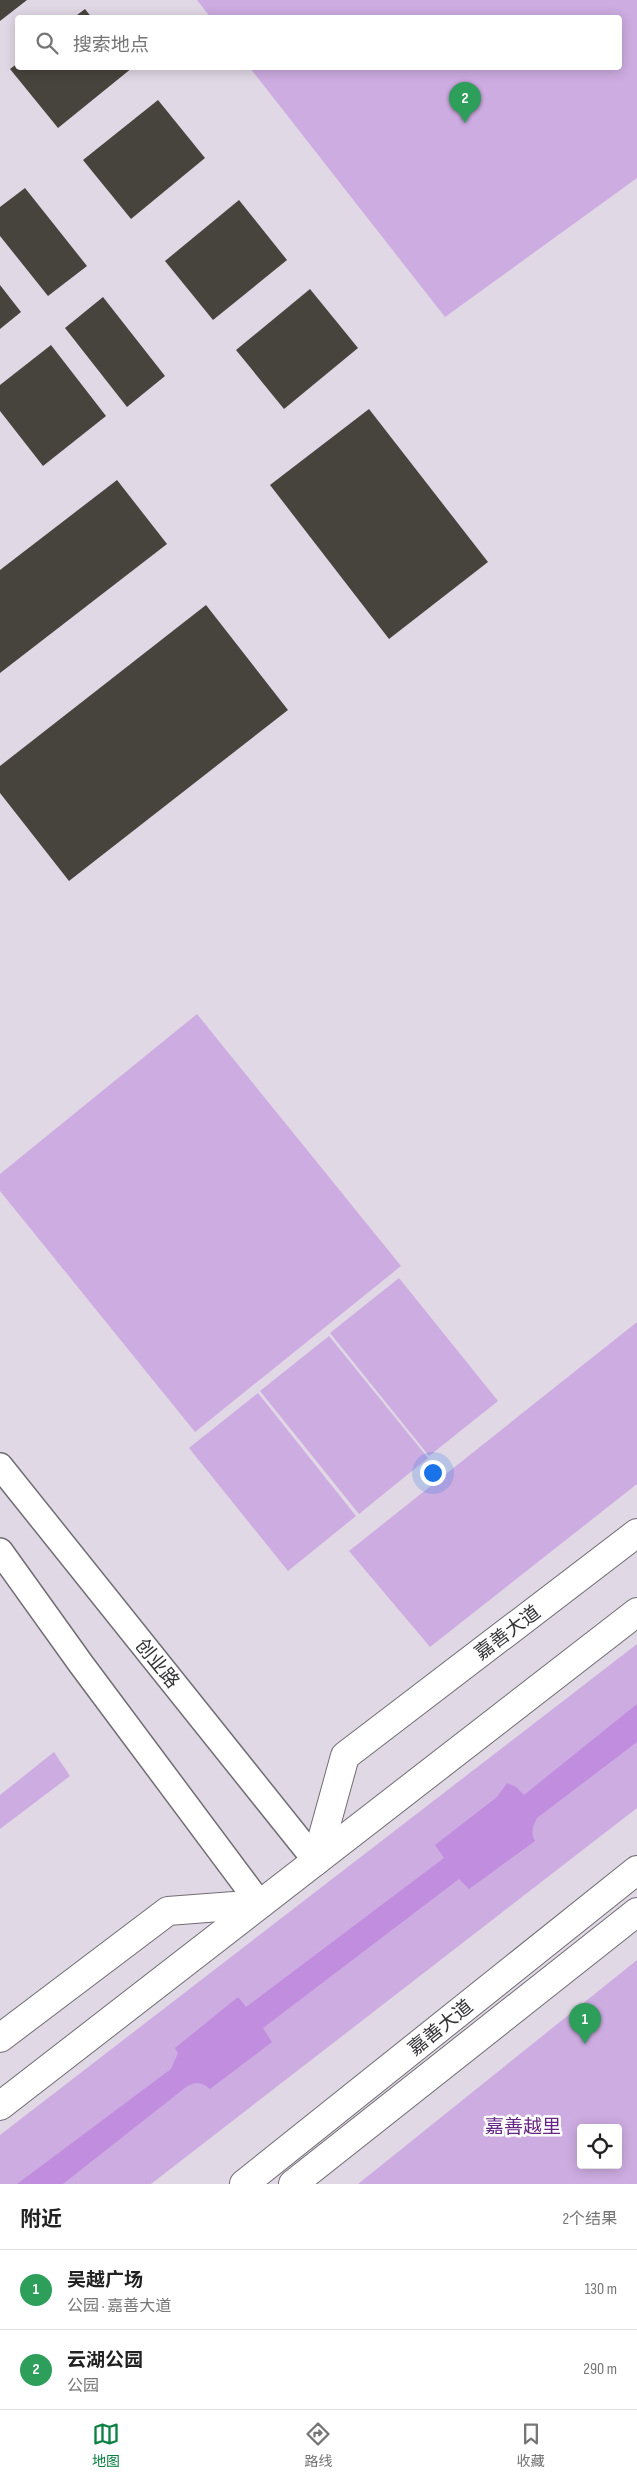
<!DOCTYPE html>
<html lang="zh">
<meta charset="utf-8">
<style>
body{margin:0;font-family:"Sofia Sans Condensed","Noto Sans SC",sans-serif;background:#f6f6f6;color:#222}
.controls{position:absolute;right:15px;bottom:15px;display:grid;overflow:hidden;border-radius:5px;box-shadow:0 2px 12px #0003}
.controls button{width:45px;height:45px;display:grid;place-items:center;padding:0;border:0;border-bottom:1px solid #e0e0e0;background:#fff;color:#222;font:25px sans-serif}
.you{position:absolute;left:432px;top:1472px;width:18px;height:18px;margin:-12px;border:4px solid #fff;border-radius:50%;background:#1a73e8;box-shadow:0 0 0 8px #1a73e833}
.badge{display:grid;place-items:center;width:32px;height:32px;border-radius:50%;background:#0b8043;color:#fff;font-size:16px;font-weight:700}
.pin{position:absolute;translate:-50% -41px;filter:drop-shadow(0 1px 2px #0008)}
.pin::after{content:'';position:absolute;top:26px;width:18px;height:15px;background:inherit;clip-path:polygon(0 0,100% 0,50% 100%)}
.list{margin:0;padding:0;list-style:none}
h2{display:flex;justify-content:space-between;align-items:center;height:65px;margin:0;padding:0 20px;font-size:21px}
h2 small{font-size:16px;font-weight:400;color:#767676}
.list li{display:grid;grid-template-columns:32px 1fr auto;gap:15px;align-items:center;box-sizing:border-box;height:80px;padding:0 20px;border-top:1px solid #e0e0e0}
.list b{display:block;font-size:19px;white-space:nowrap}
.list p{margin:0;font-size:16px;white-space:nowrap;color:#767676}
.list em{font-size:16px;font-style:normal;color:#767676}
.icon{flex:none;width:28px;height:28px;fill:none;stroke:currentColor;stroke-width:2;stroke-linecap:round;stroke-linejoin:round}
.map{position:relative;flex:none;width:637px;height:2184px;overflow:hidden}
.search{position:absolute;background:#fff;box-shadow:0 2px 12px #0003;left:15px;right:15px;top:15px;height:55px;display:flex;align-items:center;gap:12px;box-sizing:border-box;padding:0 18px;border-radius:5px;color:#767676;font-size:19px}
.sheet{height:225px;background:#fff}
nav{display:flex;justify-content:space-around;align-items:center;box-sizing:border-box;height:70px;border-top:1px solid #e0e0e0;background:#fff;font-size:14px;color:#767676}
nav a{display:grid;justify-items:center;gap:2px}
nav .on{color:#0b8043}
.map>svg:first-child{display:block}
.built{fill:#e1d8e6;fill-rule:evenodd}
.green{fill:#cdace1;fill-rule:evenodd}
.water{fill:#c18dde}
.building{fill:#47443d}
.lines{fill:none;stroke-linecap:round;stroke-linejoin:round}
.minor-casing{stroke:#716d73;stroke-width:28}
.secondary-casing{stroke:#716d73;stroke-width:30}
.primary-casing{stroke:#716d73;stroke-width:30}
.minor{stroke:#fff;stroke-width:25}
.secondary{stroke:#fff;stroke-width:28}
.primary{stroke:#fff;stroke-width:28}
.labels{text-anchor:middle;stroke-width:5;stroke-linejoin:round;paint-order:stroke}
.street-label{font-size:19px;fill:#353336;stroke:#fff}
.park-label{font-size:19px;fill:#652584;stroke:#fff}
</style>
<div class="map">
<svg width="637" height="2184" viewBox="0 0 637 2184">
<rect width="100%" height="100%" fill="#e9e5ec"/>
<path class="built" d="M0,0h637v2184h-637zM18,18h602v50h-602zM581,2128h37v37h-37z"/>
<g class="green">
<path d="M197,0h440v178l-192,139 -195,-249h370v-50h-409z"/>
<path d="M197,1014l204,252 -206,166 -195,-241v-17z"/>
<path d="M399,1278l99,123 -69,55 -99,-123z"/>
<path d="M637,1322v162l-207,163 -81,-96z"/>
<path d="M329,1336l99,122 -69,56 -99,-123z"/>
<path d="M258,1393l98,123 -68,55 -99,-123z"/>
<path d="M637,1644v164l-486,376h-151v-49z"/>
<path d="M54,1752l16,24 -70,53v-34z"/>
<path d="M637,1960v224h-279zM581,2128h37v37h-37z"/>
</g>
<path class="water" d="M637,1704v38l-100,76c-4,8 -7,14 -2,23l-66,48 -10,-10 -196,149 9,14 -62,47c-9,-7 -14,-8 -24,-2l-123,97h-46l154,-115 7,-16 -3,-5 63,-51 8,10 198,-149 -9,-13 62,-48 10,-14 9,4 8,8z"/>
<g class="building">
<path d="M0,0h27l-27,21z"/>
<path d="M85,9l7,9h-19z"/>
<path d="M18,63v5h114l-74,60 -48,-59z"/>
<path d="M158,100l47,58 -74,61 -48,-59z"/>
<path d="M25,188l62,78 -39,30 -48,-60v-29z"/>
<path d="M239,200l48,60 -74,60 -48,-59z"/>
<path d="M0,285l21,27 -21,17z"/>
<path d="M310,289l48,59 -74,61 -48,-59z"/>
<path d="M103,297l62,79 -38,31 -62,-79z"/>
<path d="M51,345l55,71 -63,50 -43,-55v-26z"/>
<path d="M369,409l119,153 -99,77 -119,-154z"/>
<path d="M117,480l50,64 -167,129v-103z"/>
<path d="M206,605l82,105 -219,171 -69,-88v-27z"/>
</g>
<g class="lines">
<g class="minor-casing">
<g id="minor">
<path d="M0,1466l316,395"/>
<path d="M0,1551l81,113 179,240"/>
</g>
</g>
<g class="secondary-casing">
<g id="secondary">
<path d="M316,1861l29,-105 292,-223"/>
<path d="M0,2038l168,-127 92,-7"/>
<path d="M293,2184l344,-272"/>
</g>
</g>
<g class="primary-casing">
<g id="primary">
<path d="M0,2106l637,-494"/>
<path d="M244,2184l393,-314"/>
</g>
</g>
<use href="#minor" class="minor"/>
<use href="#secondary" class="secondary"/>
<use href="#primary" class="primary"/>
</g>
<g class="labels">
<g class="street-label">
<text transform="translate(507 1632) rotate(-37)" y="7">嘉善大道</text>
<text transform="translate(158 1663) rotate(51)" y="7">创业路</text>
<text transform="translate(440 2027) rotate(-39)" y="7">嘉善大道</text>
</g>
<g class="park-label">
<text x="523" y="2133">嘉善越里</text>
</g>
</g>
</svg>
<div class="controls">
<button><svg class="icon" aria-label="locate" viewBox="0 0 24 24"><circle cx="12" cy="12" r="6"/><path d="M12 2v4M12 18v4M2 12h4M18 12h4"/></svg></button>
</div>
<div class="you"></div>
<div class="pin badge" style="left:585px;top:2044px;background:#2e9e5b">1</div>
<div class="pin badge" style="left:465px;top:123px;background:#2e9e5b">2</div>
<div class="search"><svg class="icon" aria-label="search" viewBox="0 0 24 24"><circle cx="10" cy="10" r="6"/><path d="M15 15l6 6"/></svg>搜索地点</div>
</div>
<section class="sheet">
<h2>附近<small>2个结果</small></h2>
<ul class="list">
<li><span class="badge" style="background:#2e9e5b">1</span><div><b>吴越广场</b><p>公园 · 嘉善大道</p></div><em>130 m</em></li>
<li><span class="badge" style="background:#2e9e5b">2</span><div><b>云湖公园</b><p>公园</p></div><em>290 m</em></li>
</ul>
</section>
<nav>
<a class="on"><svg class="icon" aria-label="map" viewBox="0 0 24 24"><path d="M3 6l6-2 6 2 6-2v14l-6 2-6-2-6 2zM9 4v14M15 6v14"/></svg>地图</a>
<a><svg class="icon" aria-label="directions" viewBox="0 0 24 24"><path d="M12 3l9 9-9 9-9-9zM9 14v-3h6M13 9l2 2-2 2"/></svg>路线</a>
<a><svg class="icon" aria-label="saved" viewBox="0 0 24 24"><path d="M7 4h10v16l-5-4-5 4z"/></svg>收藏</a>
</nav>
